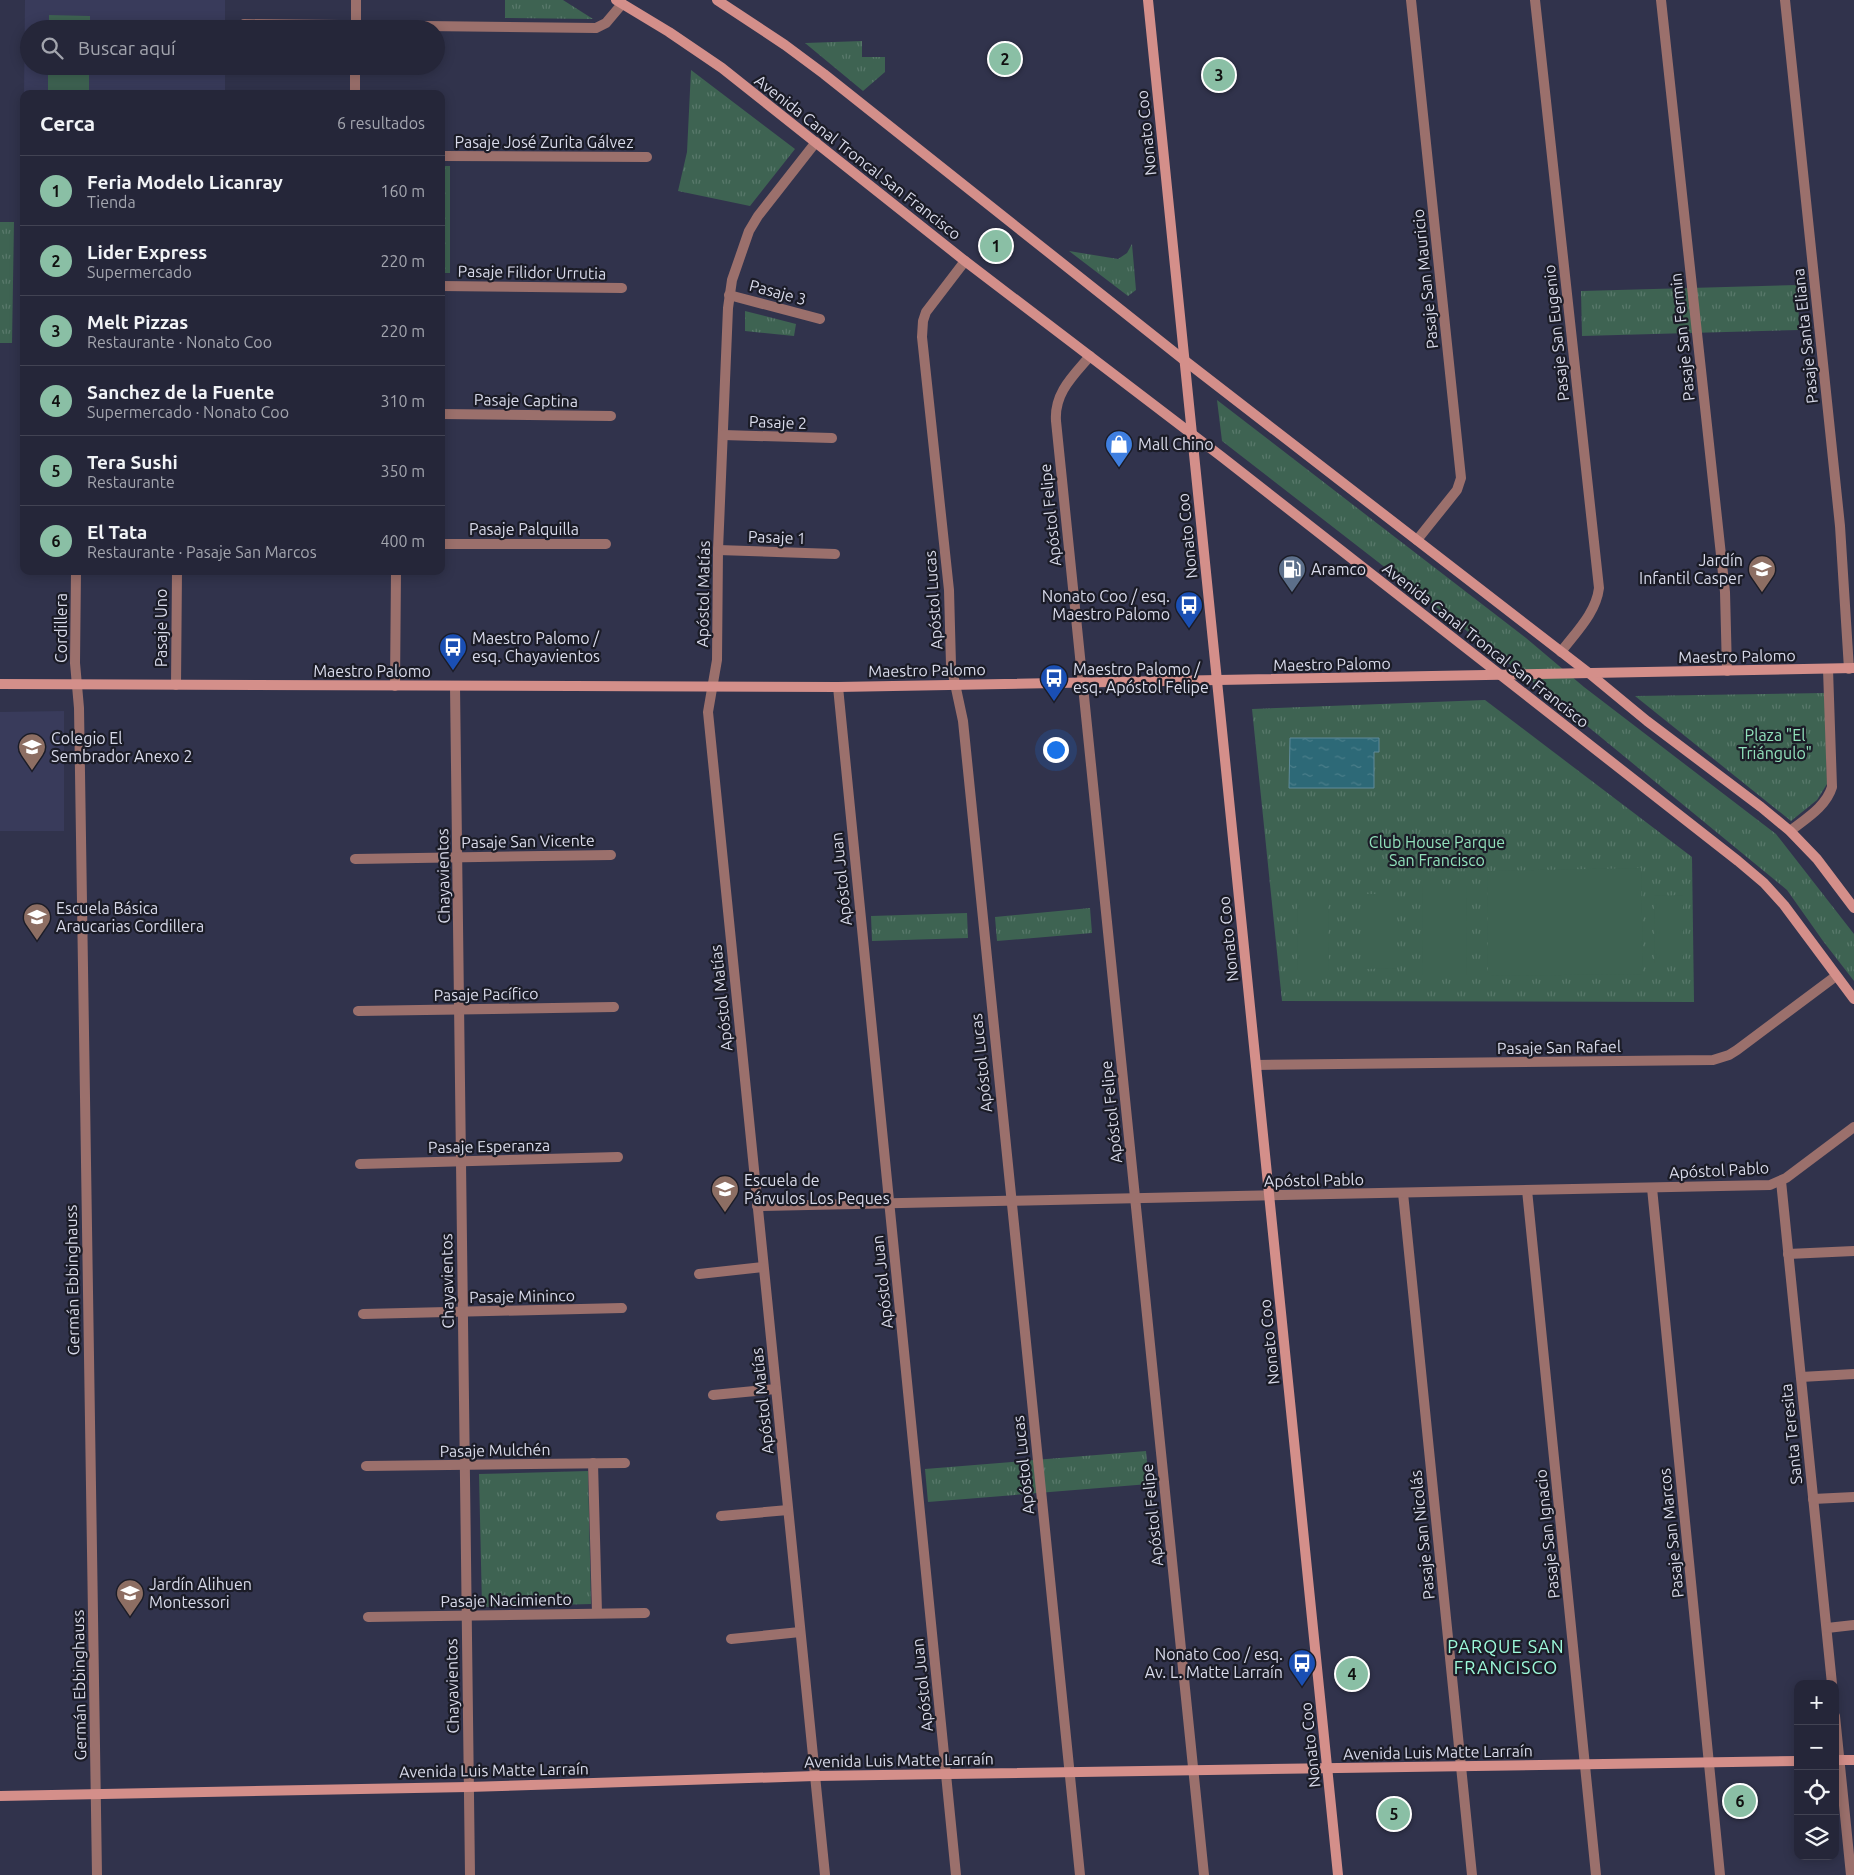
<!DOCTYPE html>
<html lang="es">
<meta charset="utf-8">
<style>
body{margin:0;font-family:Ubuntu,sans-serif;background:#2d2e41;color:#f1f3f6}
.controls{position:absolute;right:15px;bottom:15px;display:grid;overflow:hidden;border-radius:10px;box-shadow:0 2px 12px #0003}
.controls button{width:45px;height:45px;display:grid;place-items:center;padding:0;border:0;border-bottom:1px solid #424353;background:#252639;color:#f1f3f6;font:25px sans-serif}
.you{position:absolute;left:1055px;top:749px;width:18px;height:18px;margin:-12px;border:4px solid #fff;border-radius:50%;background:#1a73e8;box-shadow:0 0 0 8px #1a73e833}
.badge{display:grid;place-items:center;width:32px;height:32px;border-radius:50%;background:#8abfa5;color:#111;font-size:16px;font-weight:700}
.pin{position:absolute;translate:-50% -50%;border:2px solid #fff;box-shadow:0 1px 5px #0006}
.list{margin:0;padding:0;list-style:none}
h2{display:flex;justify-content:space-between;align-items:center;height:65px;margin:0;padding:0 20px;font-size:21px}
h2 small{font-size:16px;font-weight:400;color:#a3a5ae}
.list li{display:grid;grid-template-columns:32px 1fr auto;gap:15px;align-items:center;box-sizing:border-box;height:70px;padding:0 20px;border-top:1px solid #424353}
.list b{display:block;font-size:19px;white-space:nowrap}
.list p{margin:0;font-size:16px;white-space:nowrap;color:#a3a5ae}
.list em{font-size:16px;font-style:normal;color:#a3a5ae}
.icon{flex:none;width:28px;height:28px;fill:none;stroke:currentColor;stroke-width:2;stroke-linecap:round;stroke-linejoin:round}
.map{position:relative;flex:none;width:1854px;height:1875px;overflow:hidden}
.search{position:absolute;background:#252639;box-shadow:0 2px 12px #0003;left:20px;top:20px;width:425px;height:55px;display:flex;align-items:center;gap:12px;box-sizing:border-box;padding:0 18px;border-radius:28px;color:#a3a5ae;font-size:19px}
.panel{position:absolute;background:#252639;box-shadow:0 2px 12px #0003;left:20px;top:90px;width:425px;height:485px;border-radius:10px}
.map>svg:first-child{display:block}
.built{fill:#393b5b}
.grass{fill:url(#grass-tufts)}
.pitch{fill:#3e6352}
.water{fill:url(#water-ripples);stroke:#608b9a}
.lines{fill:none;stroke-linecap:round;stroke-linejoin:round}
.street{stroke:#9b706c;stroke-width:10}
.secondary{stroke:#d48f8a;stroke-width:10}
.labels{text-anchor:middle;stroke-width:4.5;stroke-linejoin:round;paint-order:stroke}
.street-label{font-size:16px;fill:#d8daea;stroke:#1b1c27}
.poi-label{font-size:16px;fill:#d8daea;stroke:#1b1c27;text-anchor:start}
.park-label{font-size:16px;fill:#91e1bb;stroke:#1b1c27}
.neighbourhood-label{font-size:18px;letter-spacing:1px;fill:#9dfadb;stroke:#1b1c27}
</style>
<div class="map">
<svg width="1854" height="1875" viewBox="0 0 1854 1875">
<defs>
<pattern id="grass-tufts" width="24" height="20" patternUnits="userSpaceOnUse" patternTransform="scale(1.25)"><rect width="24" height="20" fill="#3e6352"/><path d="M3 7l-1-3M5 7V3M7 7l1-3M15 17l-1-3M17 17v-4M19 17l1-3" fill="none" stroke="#59796b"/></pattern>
<pattern id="water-ripples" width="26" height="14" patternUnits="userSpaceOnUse" patternTransform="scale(1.25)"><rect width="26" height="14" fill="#2d6977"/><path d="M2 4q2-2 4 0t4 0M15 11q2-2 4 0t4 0" fill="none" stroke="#4b7e8a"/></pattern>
</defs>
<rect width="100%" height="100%" fill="#31334c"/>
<g class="built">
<path d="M25,0h200v29h-196v37h196v28h-201z"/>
<path d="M24,103v212h-2z"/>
<path d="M64,711v120h-64v-119z"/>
</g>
<g class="grass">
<path d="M505,0h58l30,19 -88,-1z"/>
<path d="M862,41v16h23v15l-22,19 -58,-48z"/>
<path d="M691,70l104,79 -45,57 -72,-15 9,-39z"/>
<rect x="441" y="166" width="9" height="107"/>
<path d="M0,222h14l-2,121h-12z"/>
<path d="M1132,244l4,46 -8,6 -59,-45 49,8 9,-6z"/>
<path d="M1798,285l1,45 -217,6 -1,-45z"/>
<path d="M745,311l51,13 -2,12 -49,-5z"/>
<path d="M1217,400l309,238 58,49 192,147 78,100v47l-31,-40 -36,-51 -240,-197 -325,-252z"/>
<path d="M1825,693l2,91 -10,16 -26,21 -156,-125z"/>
<path d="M1485,700l207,157 2,145 -412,-1 -30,-292z"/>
<path d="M1090,908l2,25 -95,8 -2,-24z"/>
<path d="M967,913l1,25 -96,3 -1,-25z"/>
<path d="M1146,1451l3,33 -221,18 -3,-33z"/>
<path d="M588,1471l3,133 -109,3 -3,-133z"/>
</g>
<g class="pitch">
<path d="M49,15l41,1v13h-41z"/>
<rect x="48" y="66" width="41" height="28"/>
<path d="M1641,868l2,106 -155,2 -1,-105z"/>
<path d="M1423,884h44l-1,93h-44z"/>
<path d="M1365,894h32v74l-32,1z"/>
<path d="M1683,895v70h-28l-1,-69z"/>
<path d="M1297,897h31l1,75h-31z"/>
</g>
<path class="water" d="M1290,738h89v14h-5v36h-85z"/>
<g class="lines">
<g class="street">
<path d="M1411,0l50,478 -4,12 -40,50"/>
<path d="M1535,0l64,588c-3,25 -23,44 -38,64"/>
<path d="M1661,0l64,592 2,79"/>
<path d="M1785,0l55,526 9,143"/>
<path d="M244,24l352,4 10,-5 16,-19"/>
<path d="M356,29v-29"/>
<path d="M355,94v-28"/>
<path d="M816,142l-58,74 -9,15 -17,49 -4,28 -10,242 -1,110 -9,52 117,1163"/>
<path d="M441,156l206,1"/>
<path d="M965,261l-39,51 -3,9 -1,16 27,253 2,75 12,56 117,1154"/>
<path d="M441,286l181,2"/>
<path d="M729,295l91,24"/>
<path d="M1090,356c-17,20 -36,37 -34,65l148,1454"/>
<path d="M441,414l170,2"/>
<path d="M723,435l109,3"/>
<path d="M441,544h165"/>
<path d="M718,550l117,4"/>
<path d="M76,571l-1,92 4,45 18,1167"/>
<path d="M176,685l1,-114"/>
<path d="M395,686l1,-115"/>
<path d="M455,686l15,1189"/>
<path d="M838,687l118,1188"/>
<path d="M1790,831c15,-12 36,-24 42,-44l-4,-118"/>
<path d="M355,859l256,-4"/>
<path d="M358,1011l256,-4"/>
<path d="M1256,1065l457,-5 16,-5 8,-5 99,-74"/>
<path d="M360,1164l258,-7"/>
<path d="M1781,1181l51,503"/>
<path d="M1652,1188l68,687"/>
<path d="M1527,1190l69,685"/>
<path d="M1403,1193l69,682"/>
<path d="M757,1206l1013,-21 16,-7 68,-51"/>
<path d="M1788,1254l66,-3"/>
<path d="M699,1274l64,-7"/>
<path d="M363,1314l259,-6"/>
<path d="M1801,1377l53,-3"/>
<path d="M713,1395l63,-6"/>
<path d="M593,1463l4,150"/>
<path d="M366,1466l259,-3"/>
<path d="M1813,1499l41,-2"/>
<path d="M721,1516l67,-6"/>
<path d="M368,1617l277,-4"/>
<path d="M1827,1628l27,-3"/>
<path d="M731,1639l69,-7"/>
<path d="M1835,1716l16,159"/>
</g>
<g class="secondary">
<path d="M616,0l53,32 53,36 243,193 257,196 516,404 26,22 20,22 70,94"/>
<path d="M717,0l68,45 39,29 360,286 406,314 57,47 114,86 29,24 27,28 37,49"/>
<path d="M1148,0l190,1875"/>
<path d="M0,684l838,3 1016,-19"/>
<path d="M1835,1760h19"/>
<path d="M0,1796l468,-9 347,-11 983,-15"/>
</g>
</g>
<defs>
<g id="shop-pin" transform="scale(1.4375)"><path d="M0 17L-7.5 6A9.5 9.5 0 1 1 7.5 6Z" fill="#3f7fe0" stroke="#1b1c27"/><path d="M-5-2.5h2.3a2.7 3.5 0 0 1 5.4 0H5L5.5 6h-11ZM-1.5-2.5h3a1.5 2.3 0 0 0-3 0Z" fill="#fff"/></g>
<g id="fuel-pin" transform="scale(1.4375)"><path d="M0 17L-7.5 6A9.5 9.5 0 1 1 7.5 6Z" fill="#5c6f8a" stroke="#1b1c27"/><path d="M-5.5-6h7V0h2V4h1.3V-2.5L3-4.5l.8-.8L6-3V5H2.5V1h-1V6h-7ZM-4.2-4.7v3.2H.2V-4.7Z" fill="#fff"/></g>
<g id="school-pin" transform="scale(1.4375)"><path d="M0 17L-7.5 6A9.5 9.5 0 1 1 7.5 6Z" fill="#8d6e63" stroke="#1b1c27"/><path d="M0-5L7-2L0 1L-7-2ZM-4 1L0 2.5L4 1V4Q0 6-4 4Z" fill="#fff"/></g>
<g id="bus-pin" transform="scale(1.4375)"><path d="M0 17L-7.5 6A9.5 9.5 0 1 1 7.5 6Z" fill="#1a4fb4" stroke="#1b1c27"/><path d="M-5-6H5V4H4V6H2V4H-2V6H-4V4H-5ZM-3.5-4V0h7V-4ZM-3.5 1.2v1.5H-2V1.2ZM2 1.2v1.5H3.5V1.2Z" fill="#fff"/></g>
</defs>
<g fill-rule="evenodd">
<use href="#shop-pin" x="1119" y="444"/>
<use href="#fuel-pin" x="1292" y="569"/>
<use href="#school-pin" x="1762" y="569"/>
<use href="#bus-pin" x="1189" y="605"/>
<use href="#bus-pin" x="453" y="647"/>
<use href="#bus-pin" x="1054" y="678"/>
<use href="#school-pin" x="32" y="747"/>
<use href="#school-pin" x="37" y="917"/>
<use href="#school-pin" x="725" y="1189"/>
<use href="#school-pin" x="130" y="1593"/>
<use href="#bus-pin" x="1302" y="1663"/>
</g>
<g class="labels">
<g class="street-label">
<text transform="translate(1146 133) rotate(-96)" y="6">Nonato Coo</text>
<text x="544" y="148">Pasaje José Zurita Gálvez</text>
<text transform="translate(858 157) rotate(38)" y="6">Avenida Canal Troncal San Francisco</text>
<text transform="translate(532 272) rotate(1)" y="6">Pasaje Filidor Urrutia</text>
<text transform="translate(1425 279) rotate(-96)" y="6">Pasaje San Mauricio</text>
<text transform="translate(778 292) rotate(15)" y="6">Pasaje 3</text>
<text transform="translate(1556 333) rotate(-96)" y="6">Pasaje San Eugenio</text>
<text transform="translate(1805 336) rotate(-96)" y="6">Pasaje Santa Eliana</text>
<text transform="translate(1682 337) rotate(-96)" y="6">Pasaje San Fermin</text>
<text transform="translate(526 400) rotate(1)" y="6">Pasaje Captina</text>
<text transform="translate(778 422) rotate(2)" y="6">Pasaje 2</text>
<text transform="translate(1050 515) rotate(-96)" y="6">Apóstol Felipe</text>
<text x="524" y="535">Pasaje Palquilla</text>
<text transform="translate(1187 536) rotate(-96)" y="6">Nonato Coo</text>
<text transform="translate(777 537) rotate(2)" y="6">Pasaje 1</text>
<text transform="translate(703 594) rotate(-89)" y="6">Apóstol Matías</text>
<text transform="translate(933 600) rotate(-94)" y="6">Apóstol Lucas</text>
<text transform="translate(61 628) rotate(-90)" y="6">Cordillera</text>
<text transform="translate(161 628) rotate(-90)" y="6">Pasaje Uno</text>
<text transform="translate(1486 645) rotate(38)" y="6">Avenida Canal Troncal San Francisco</text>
<text transform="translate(1737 656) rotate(-1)" y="6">Maestro Palomo</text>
<text transform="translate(1332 664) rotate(-1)" y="6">Maestro Palomo</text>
<text transform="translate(927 670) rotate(-1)" y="6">Maestro Palomo</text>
<text x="372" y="677">Maestro Palomo</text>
<text transform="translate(528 841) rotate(-1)" y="6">Pasaje San Vicente</text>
<text transform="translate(443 876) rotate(-91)" y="6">Chayavientos</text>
<text transform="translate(841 879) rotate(-96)" y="6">Apóstol Juan</text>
<text transform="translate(1228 939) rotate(-96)" y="6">Nonato Coo</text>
<text transform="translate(486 994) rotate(-1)" y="6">Pasaje Pacífico</text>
<text transform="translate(721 998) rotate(-96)" y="6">Apóstol Matías</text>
<text transform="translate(1559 1047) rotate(-1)" y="6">Pasaje San Rafael</text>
<text transform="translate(981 1063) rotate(-96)" y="6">Apóstol Lucas</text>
<text transform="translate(1111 1112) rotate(-96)" y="6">Apóstol Felipe</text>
<text transform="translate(489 1146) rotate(-1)" y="6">Pasaje Esperanza</text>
<text transform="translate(1719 1170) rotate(-3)" y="6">Apóstol Pablo</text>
<text transform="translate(1314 1180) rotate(-1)" y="6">Apóstol Pablo</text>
<text transform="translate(72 1280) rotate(-91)" y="6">Germán Ebbinghauss</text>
<text transform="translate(447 1281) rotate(-91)" y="6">Chayavientos</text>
<text transform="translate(882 1282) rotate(-96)" y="6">Apóstol Juan</text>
<text transform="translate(522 1296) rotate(-1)" y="6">Pasaje Mininco</text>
<text transform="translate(1269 1342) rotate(-96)" y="6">Nonato Coo</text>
<text transform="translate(762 1401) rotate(-96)" y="6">Apóstol Matías</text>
<text transform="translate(1791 1434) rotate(-96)" y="6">Santa Teresita</text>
<text transform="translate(495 1450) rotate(-1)" y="6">Pasaje Mulchén</text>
<text transform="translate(1023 1465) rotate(-96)" y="6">Apóstol Lucas</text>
<text transform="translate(1152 1515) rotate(-96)" y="6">Apóstol Felipe</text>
<text transform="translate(1671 1533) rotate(-96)" y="6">Pasaje San Marcos</text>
<text transform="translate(1547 1534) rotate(-96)" y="6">Pasaje San Ignacio</text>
<text transform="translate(1422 1535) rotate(-96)" y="6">Pasaje San Nicolás</text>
<text transform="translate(506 1600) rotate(-1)" y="6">Pasaje Nacimiento</text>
<text transform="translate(79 1685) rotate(-91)" y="6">Germán Ebbinghauss</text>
<text transform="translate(922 1685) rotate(-96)" y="6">Apóstol Juan</text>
<text transform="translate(452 1686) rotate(-91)" y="6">Chayavientos</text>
<text transform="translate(1310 1745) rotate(-96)" y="6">Nonato Coo</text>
<text transform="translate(1438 1752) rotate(-1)" y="6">Avenida Luis Matte Larraín</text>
<text transform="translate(899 1760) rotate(-1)" y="6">Avenida Luis Matte Larraín</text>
<text transform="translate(494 1770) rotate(-1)" y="6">Avenida Luis Matte Larraín</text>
</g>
<g class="poi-label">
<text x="1138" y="450">Mall Chino</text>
<text x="1743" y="566" text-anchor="end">Jardín<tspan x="1743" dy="18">Infantil Casper</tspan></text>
<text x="1311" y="575">Aramco</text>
<text x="1170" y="602" text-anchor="end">Nonato Coo / esq.<tspan x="1170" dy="18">Maestro Palomo</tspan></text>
<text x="472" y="644">Maestro Palomo /<tspan x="472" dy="18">esq. Chayavientos</tspan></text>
<text x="1073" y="675">Maestro Palomo /<tspan x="1073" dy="18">esq. Apóstol Felipe</tspan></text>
<text x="51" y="744">Colegio El<tspan x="51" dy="18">Sembrador Anexo 2</tspan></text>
<text x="56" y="914">Escuela Básica<tspan x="56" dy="18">Araucarias Cordillera</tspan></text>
<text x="744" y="1186">Escuela de<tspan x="744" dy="18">Párvulos Los Peques</tspan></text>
<text x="149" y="1590">Jardín Alihuen<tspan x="149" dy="18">Montessori</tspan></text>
<text x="1283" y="1660" text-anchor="end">Nonato Coo / esq.<tspan x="1283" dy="18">Av. L. Matte Larraín</tspan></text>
</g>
<g class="park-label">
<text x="1775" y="741">Plaza "El<tspan x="1775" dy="18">Triángulo"</tspan></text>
<text x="1437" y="848">Club House Parque<tspan x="1437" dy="18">San Francisco</tspan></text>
</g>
<g class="neighbourhood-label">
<text x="1506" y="1653">PARQUE SAN<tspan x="1506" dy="21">FRANCISCO</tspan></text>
</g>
</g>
</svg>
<div class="controls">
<button>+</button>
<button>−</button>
<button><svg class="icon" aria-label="locate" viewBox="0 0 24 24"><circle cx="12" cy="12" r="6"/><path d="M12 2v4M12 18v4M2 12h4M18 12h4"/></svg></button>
<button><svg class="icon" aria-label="layers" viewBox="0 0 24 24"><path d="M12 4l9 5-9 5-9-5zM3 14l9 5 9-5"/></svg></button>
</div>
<div class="you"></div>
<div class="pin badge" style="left:996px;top:246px">1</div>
<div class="pin badge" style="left:1005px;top:59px">2</div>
<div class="pin badge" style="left:1219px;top:75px">3</div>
<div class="pin badge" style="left:1352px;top:1674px">4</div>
<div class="pin badge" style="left:1394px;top:1814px">5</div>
<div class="pin badge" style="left:1740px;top:1801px">6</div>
<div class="search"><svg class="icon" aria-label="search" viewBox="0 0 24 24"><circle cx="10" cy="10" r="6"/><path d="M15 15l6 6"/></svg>Buscar aquí</div>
<section class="panel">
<h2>Cerca<small>6 resultados</small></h2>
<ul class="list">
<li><span class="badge">1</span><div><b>Feria Modelo Licanray</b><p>Tienda</p></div><em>160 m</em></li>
<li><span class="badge">2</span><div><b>Lider Express</b><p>Supermercado</p></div><em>220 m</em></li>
<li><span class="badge">3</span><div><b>Melt Pizzas</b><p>Restaurante · Nonato Coo</p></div><em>220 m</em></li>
<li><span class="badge">4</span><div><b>Sanchez de la Fuente</b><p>Supermercado · Nonato Coo</p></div><em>310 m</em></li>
<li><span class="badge">5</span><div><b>Tera Sushi</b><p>Restaurante</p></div><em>350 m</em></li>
<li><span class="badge">6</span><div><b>El Tata</b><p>Restaurante · Pasaje San Marcos</p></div><em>400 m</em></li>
</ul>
</section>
</div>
